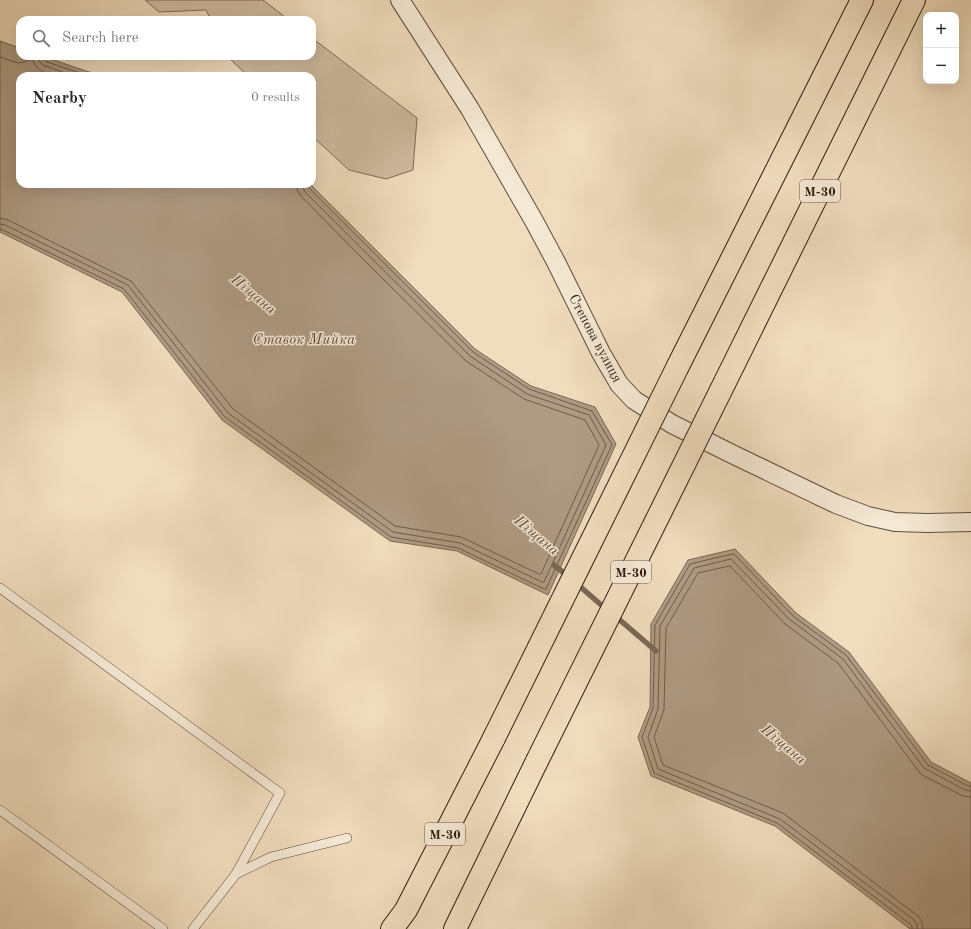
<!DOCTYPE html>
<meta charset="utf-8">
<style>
body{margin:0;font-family:"Old Standard TT",serif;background:#f2f2f3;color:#2b2b33}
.controls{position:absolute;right:12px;top:12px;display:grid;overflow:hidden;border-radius:8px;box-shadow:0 4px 16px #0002}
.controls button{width:36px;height:36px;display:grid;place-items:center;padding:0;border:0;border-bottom:1px solid #e1e1e2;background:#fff;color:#2b2b33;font:20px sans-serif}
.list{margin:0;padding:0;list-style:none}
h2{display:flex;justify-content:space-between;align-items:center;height:52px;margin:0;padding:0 16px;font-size:17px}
h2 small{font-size:13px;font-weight:400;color:#7c7c81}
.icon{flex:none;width:22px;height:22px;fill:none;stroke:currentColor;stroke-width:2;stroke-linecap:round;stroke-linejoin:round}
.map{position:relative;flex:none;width:971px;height:929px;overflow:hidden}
.search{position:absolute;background:#fff;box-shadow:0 4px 16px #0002;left:16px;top:16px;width:300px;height:44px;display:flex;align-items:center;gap:10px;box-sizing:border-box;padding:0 14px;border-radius:12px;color:#7c7c81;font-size:15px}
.panel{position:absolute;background:#fff;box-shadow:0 4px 16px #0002;left:16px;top:72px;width:300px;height:116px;border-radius:12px}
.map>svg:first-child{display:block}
.green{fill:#cfbca1;stroke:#7e6c59}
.water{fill:#ae9b83;stroke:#7b6855}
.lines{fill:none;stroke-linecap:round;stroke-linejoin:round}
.shore{stroke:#6e5b4a;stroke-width:1}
.stream{stroke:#7b6855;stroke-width:5.5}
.lane-casing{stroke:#5e4c3c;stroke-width:10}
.street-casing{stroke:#5e4c3c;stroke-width:20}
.highway-casing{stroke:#2e1b11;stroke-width:24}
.lane{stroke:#f5e9d5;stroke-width:9}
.street{stroke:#f5e9d5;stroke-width:18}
.highway{stroke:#f0ddbe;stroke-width:22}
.highway-bridge-casing{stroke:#2e1b11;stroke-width:24;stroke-linecap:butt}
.highway-bridge{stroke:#f0ddbe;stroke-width:22}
.labels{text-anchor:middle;stroke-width:3;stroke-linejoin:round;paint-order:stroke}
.shield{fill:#f5e9d5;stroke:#6a594c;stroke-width:1}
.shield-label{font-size:13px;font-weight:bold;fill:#2e1b11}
.street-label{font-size:14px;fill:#2e1b11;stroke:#f5e9d5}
.water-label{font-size:15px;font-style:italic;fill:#614e3f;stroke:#f5e9d5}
</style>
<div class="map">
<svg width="971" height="929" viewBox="0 0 971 929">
<rect width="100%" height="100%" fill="#f0ddbe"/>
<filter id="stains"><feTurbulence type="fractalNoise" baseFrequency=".005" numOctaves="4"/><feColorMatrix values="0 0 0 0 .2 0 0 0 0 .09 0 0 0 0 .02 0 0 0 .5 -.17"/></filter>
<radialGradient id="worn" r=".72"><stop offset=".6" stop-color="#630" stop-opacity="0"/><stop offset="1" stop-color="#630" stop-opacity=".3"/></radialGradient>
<g class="green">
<path d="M145,0h118l26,20h-78l-5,-10 -47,2z"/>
<path d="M312,38l105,80 -4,52 -27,9 -37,-9 -37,-34v-60h-64l-18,-17 -2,-3h84z"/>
</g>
<g class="water">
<path d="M0,41l20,7v8h22l59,20h-81v108h290l165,165 56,37 64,21 21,37 -68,151 -91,-44 -67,-10 -168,-121 -100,-128 -122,-60z"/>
<path d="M735,549l61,64 53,39 82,110 40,21v146h-61l-135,-103 -124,-50 -13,-39 12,-30 1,-83 37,-64z"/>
</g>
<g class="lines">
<g class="shore">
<path d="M39,56v5l4,4 30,11"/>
<path d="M44,56v3l3,3 42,14"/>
<path d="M0,57l18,6 6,-1 8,-3c7,13 8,12 23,17"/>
<path d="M0,218l8,2 123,61 102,128 162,117 66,11 78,37h2l58,-129 -14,-25 -61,-21 -58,-38 -99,-98 -66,-67 -4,-6 -1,-6"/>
<path d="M0,224l5,1 123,60 100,128 165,119 67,11 82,39h2l62,-137 -17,-30 -62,-21 -57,-38 -165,-164 -2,-4 -1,-4"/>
<path d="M0,229l3,1 121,59 101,128 166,120 67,11 86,41h2l66,-144 -1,-2 -19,-32 -63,-22 -56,-37 -164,-164 -2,-4"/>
<path d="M912,929v-3l-2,-2 -133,-101 -123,-50 -12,-36 11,-29 2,-83 35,-61 42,-10h2l59,62 53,39 82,110 40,21h3"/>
<path d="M917,929v-5l-3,-4 -134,-101 -122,-50 -10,-32 10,-28 2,-83 34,-58 37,-9 1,1 57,59 54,40 81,109 41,22 6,1"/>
<path d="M923,929l-1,-7 -4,-6 -135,-103 -120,-48 -9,-28 10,-27 2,-82 32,-55 31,-7h1l55,58 53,39 82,110 4,3 39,20 8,1"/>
</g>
<g class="stream">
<path d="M554,565l15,12"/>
<path d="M576,583l31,27"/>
<path d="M614,615l42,36"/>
</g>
<g class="lane-casing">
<g id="lane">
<path d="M0,588l280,205 -44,81"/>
<path d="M0,810l163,119"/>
<path d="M193,929l43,-55 35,-17 76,-19"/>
</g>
</g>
<g class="street-casing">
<path id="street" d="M400,0l70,109 64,112 22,41 45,91 18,31 15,16 38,24 60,30 104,50 32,12 27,6 33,1 43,-1"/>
</g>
<g class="highway-casing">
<g id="highway">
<path d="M678,366l184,-366"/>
<path d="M725,382l189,-382"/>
<path d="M392,929l14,-19 88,-172"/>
<path d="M455,929l82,-168"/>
</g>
</g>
<use href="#lane" class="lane"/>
<use href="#street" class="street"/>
<use href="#highway" class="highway"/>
<g class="highway-bridge-casing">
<g id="highway-bridge">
<path d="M494,738l184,-372"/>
<path d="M537,761l188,-379"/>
</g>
</g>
<use href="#highway-bridge" class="highway-bridge"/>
</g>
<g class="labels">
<g class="shield">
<rect x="800" y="180" width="40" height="22" rx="3"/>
<rect x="611" y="561" width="40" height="22" rx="3"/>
<rect x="425" y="823" width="40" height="22" rx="3"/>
</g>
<g class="shield-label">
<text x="820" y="196">М-30</text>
<text x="631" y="577">М-30</text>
<text x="445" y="839">М-30</text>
</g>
<g class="street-label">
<text transform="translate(596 338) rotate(62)" y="5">Степова вулиця</text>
</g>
<g class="water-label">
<text transform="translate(254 294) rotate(40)" y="5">Піщана</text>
<text x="304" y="344">Ставок Мийка</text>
<text transform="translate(537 535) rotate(40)" y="5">Піщана</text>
<text transform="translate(784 744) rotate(40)" y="5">Піщана</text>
</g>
</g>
<rect width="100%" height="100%" filter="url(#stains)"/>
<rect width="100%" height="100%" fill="url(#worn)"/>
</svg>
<div class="controls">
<button>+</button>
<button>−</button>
</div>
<div class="search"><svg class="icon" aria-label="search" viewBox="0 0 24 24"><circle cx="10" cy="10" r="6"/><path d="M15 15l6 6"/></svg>Search here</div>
<section class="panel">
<h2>Nearby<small>0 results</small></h2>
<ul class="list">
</ul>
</section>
</div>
